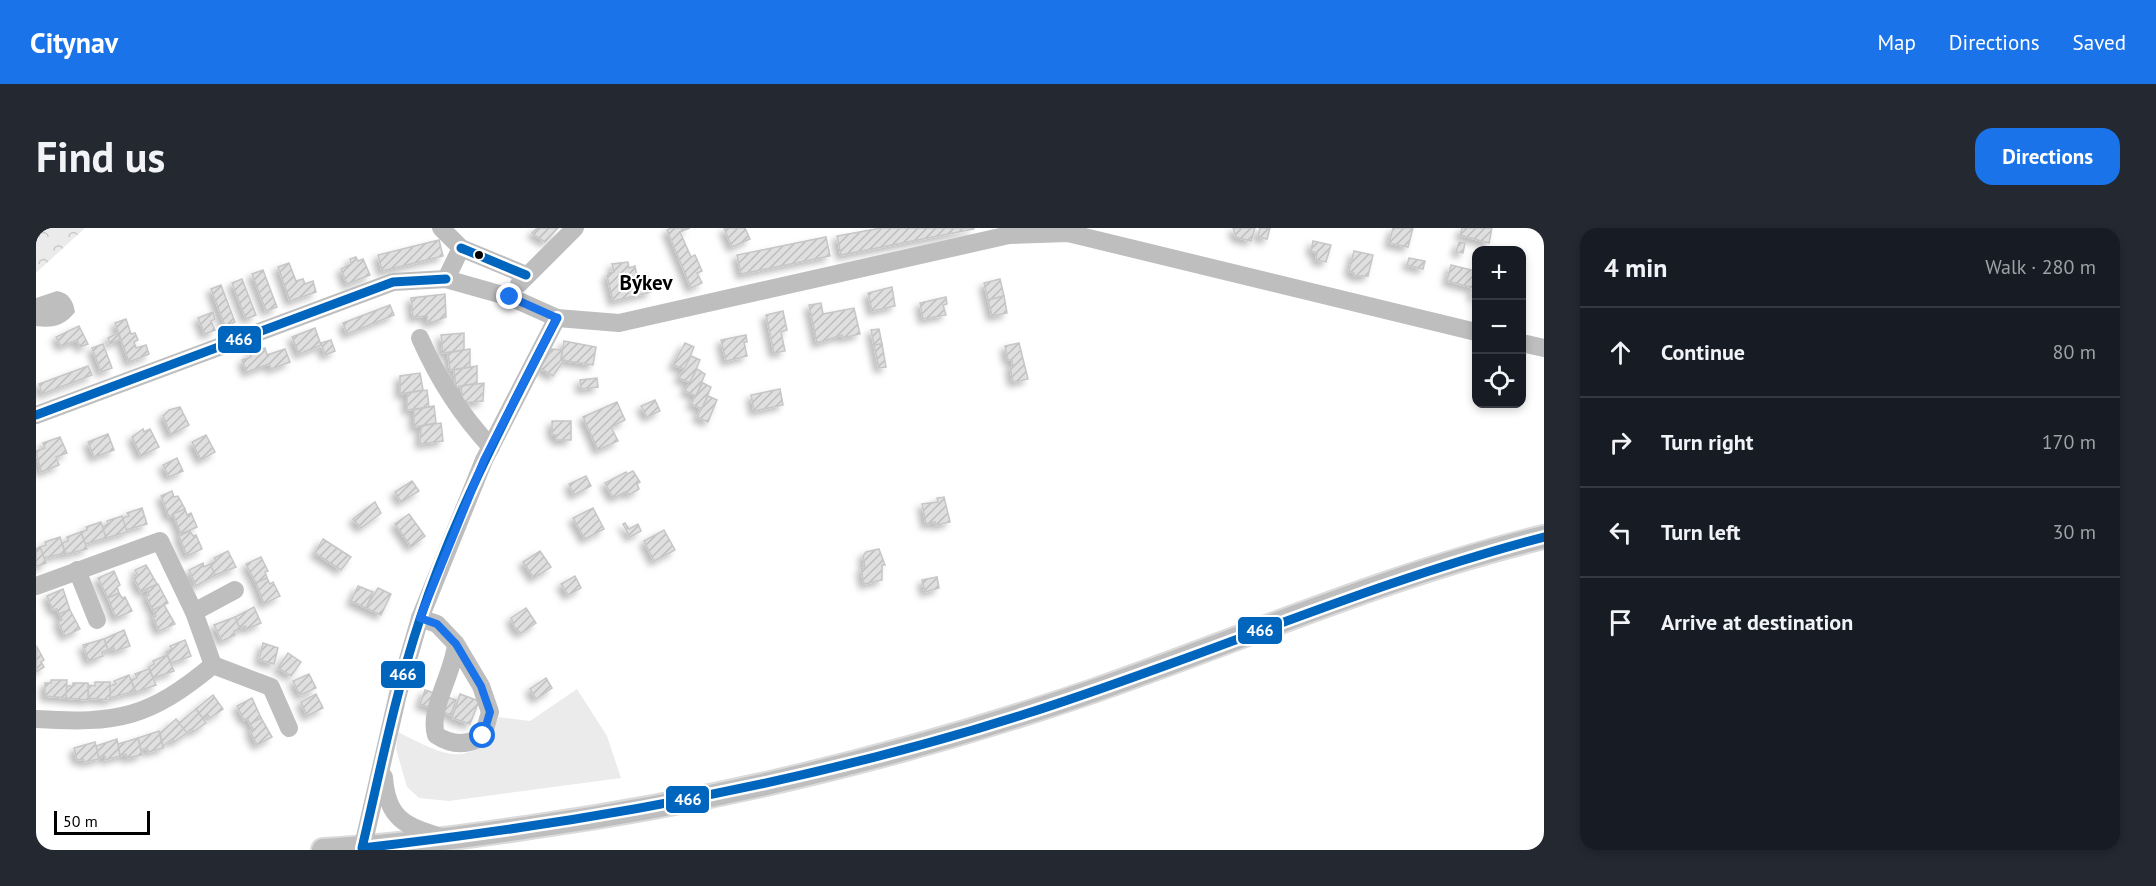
<!DOCTYPE html>
<meta charset="utf-8">
<style>
body{margin:0;font-family:"PT Sans",sans-serif;background:#242831;color:#f1f3f6}
.controls{position:absolute;right:18px;top:18px;display:grid;overflow:hidden;border-radius:12px;box-shadow:0 3px 9px #0003}
.controls button{width:54px;height:54px;display:grid;place-items:center;padding:0;border:0;border-bottom:2px solid #363941;background:#171b24;color:#f1f3f6;font:30px sans-serif}
.scale{position:absolute;left:18px;bottom:15px;width:96px;box-sizing:border-box;padding-left:6px;border:3px solid #000;border-top:0;font-size:16px;line-height:21px;white-space:nowrap;color:#000;-webkit-text-stroke:4px #fff;paint-order:stroke}
.stop{position:absolute;width:18px;height:18px;margin:-14px;border:4px solid #1a73e8;border-radius:50%;background:#fff}
.stop.end{background:#1a73e8;border-color:#fff;box-shadow:0 2px 6px #0008}
.list{margin:0;padding:0;list-style:none}
h2{display:flex;justify-content:space-between;align-items:center;height:78px;margin:0;padding:0 24px;font-size:26px}
h2 small{font-size:20px;font-weight:400;color:#9ea1a6}
.list li{display:grid;grid-template-columns:39px 1fr auto;gap:18px;align-items:center;box-sizing:border-box;height:90px;padding:0 24px;border-top:2px solid #363941}
.list b{display:block;font-size:22px;white-space:nowrap}
.list em{font-size:20px;font-style:normal;color:#9ea1a6}
.icon{flex:none;width:33px;height:33px;fill:none;stroke:currentColor;stroke-width:2;stroke-linecap:round;stroke-linejoin:round}
.map{position:relative;flex:none;width:1508px;height:622px;overflow:hidden;border-radius:18px}
header{display:flex;align-items:center;gap:36px;box-sizing:border-box;height:84px;padding:0 30px;background:#1a73e8;color:#fff}
header strong{font-size:28px}
nav{display:flex;gap:33px;margin-inline-start:auto;font-size:21px}
.intro{display:flex;align-items:center;justify-content:space-between;box-sizing:border-box;height:144px;padding:0 36px}
h1{margin:0;font-size:42px}
.button{padding:15px 27px;border-radius:18px;background:#1a73e8;color:#fff;font-size:21px;font-weight:700}
main{display:flex;gap:36px;padding:0 36px}
aside{flex:1;background:#171b24;border-radius:18px;box-shadow:0 3px 9px #0003}
.map>svg:first-child{display:block}
.grass{fill:#ebebeb}
.forest{fill:url(#forest-crowns)}
.water{fill:#bebebe}
.building{fill:url(#building-hatch);stroke:#c6c6c6;stroke-width:1.5;filter:url(#shadow)}
.lines{fill:none;stroke-linecap:round;stroke-linejoin:round}
.major-casing{stroke:#dbdbdb;stroke-width:26}
.minor{stroke:#bebebe;stroke-width:18}
.major{stroke:#bebebe;stroke-width:22}
.bus-1-casing{stroke:#fff;stroke-width:14}
.bus-1{stroke:#0065bd;stroke-width:9}
.route{stroke:#1a73e8;stroke-width:8}
.bus-dot{fill:#000;stroke:#fff;stroke-width:2}
.labels{text-anchor:middle;stroke-width:4.5;stroke-linejoin:round;paint-order:stroke}
.quarter-label{font-size:21px;font-weight:bold;fill:#000;stroke:#fff}
.line-badge{stroke:#fff;stroke-width:2}
.badge-label{font-size:16px;text-anchor:middle;font-weight:bold;fill:#fff}
</style>
<header>
<strong>Citynav</strong>
<nav><a>Map</a><a>Directions</a><a>Saved</a></nav>
</header>
<div class="intro"><h1>Find us</h1><a class="button">Directions</a></div>
<main>
<div class="map">
<svg width="1508" height="622" viewBox="0 0 1508 622">
<defs>
<pattern id="forest-crowns" width="20" height="18" patternUnits="userSpaceOnUse" patternTransform="scale(1.5)"><rect width="20" height="18" fill="#ebebeb"/><path d="M2 6a3 3 0 1 1 6 0M12 15a3 3 0 1 1 6 0" fill="none" stroke="#c8c8c8"/></pattern>
<pattern id="building-hatch" width="6" height="6" patternUnits="userSpaceOnUse" patternTransform="scale(1.5)"><rect width="6" height="6" fill="#dfdfdf"/><path d="M-1 1l2-2M0 6l6-6M5 7l2-2" fill="none" stroke="#bebebe"/></pattern>
<filter id="shadow"><feDropShadow dx="-4.5" dy="4.5" stdDeviation="3" flood-color="#0004"/></filter>
</defs>
<rect width="100%" height="100%" fill="#fff"/>
<path class="grass" d="M541,461l30,47 14,42 -172,23 -30,-3 -12,-11 -11,-38 2,-17c44,22 75,42 101,-15l31,4z"/>
<path class="forest" d="M0,0h49l-49,45z"/>
<path class="water" d="M21,63c12,2 16,10 18,21 -11,14 -22,16 -39,14v-28z"/>
<g class="building">
<path d="M501,0h21l-13,14 -13,-9z"/>
<path d="M635,0h19l-10,4 11,25 4,-2 7,16 -5,2 5,10 -11,5 -24,-58z"/>
<path d="M688,0h21l5,11 -18,8z"/>
<path d="M845,0h93v1l-133,26 -4,-19z"/>
<path d="M1197,0h22l-4,13 -15,-4z"/>
<path d="M1224,0h10l-3,11 -9,-2z"/>
<path d="M1357,0h20l-5,19 -19,-4z"/>
<path d="M1426,0h30l-3,15 -29,-8z"/>
<path d="M790,9l4,19 -89,18 -4,-19z"/>
<path d="M403,12l4,16 -61,15 -4,-16z"/>
<path d="M1277,13l18,4 -5,17 -10,-2 1,-7 -6,-2z"/>
<path d="M1423,14l6,1 -2,10 -7,-1z"/>
<path d="M1318,23l19,4 -5,21h-14v-3l-5,-2z"/>
<path d="M320,29l2,4 5,-2 7,16 -23,9 -6,-15 10,-5 -1,-5z"/>
<path d="M1373,30l16,3 -2,8 -16,-4z"/>
<path d="M592,34l1,6 6,-2 2,11 11,-1 3,16 -38,9 -6,-25 2,-3 5,-1 -2,-8z"/>
<path d="M253,35l7,18 7,-2 2,5 8,-3 3,11 -26,9 -12,-34z"/>
<path d="M1415,37l25,6v26l-4,-1 2,-8 -27,-7z"/>
<path d="M227,42l14,37 -11,4 -14,-37z"/>
<path d="M206,51l14,36 -10,4 -14,-36z"/>
<path d="M964,51l4,17 -16,4 -4,-17z"/>
<path d="M185,57l14,37 -10,4 -14,-37z"/>
<path d="M856,59l3,19 -23,5 -4,-18z"/>
<path d="M409,66l1,23 -13,5h-6v-6l-14,1 -2,-19z"/>
<path d="M968,68l3,17 -15,3 -4,-16z"/>
<path d="M910,69l1,7 -4,1 3,10 -23,4 -3,-16z"/>
<path d="M785,75l2,11 31,-6 6,26 -18,4v-3l-25,8 -8,-38z"/>
<path d="M354,77l4,10 -47,19 -4,-11z"/>
<path d="M747,83l4,19 -6,2 4,19 -11,2 -8,-38z"/>
<path d="M177,84l2,7 -4,2 4,9 -10,4 -7,-16z"/>
<path d="M90,91l5,15 4,-1 3,7 -4,2 2,6 10,-3 3,9 -20,8 -14,-39z"/>
<path d="M43,98l9,18 -8,3 -3,-7 -16,6 -5,-9z"/>
<path d="M279,100l6,17 -22,9 -7,-17z"/>
<path d="M843,101l3,15 -8,1 -3,-15z"/>
<path d="M82,105l2,6 -10,5 -2,-6z"/>
<path d="M428,105v17l-21,3 -2,-18z"/>
<path d="M710,107l1,7h-3l3,14 -21,5 -5,-21z"/>
<path d="M295,112l4,11 -10,4 -4,-12z"/>
<path d="M528,113l32,6 -3,18 -32,-5z"/>
<path d="M649,115l9,4 -9,22 -12,-4z"/>
<path d="M983,115l9,36 -15,3 -3,-15h3l-1,-7h-4l-3,-14z"/>
<path d="M67,116l9,24 -11,4 -9,-24z"/>
<path d="M846,116l4,23 -7,1 -5,-23z"/>
<path d="M229,120l2,7 18,-6 5,13 -19,7 -2,-5 -22,8 -5,-12 9,-3 -2,-4z"/>
<path d="M434,121v18l-20,3 -2,-17z"/>
<path d="M516,121l10,1 -1,10h3l-11,16 -13,-8z"/>
<path d="M655,128l9,4 -10,23 -11,-5z"/>
<path d="M52,138l4,9 -50,19 -3,-10z"/>
<path d="M441,138v17l-21,4 -2,-17z"/>
<path d="M661,141l8,5 -9,22 -11,-5z"/>
<path d="M384,145l3,17 -23,4v-18z"/>
<path d="M561,150l1,9 -17,2 -1,-9z"/>
<path d="M448,155l-1,18 -20,2 -2,-17z"/>
<path d="M667,155l8,4 -9,22 -11,-5z"/>
<path d="M744,161l3,16 -29,6 -3,-16z"/>
<path d="M391,162l2,17 -22,3v-17z"/>
<path d="M672,168l9,4 -9,22 -11,-5z"/>
<path d="M619,172l5,11 -13,6 -6,-11z"/>
<path d="M581,174l8,18 -14,7 7,14 -20,9 -15,-33z"/>
<path d="M398,178l2,17 -22,4v-17z"/>
<path d="M144,179l9,18 -18,10 -8,-19 6,-6z"/>
<path d="M516,193h19v19h-15v-5h-4z"/>
<path d="M405,195l2,18 -23,3 1,-18z"/>
<path d="M107,201l1,3 6,-3 9,18 -18,9 -9,-19z"/>
<path d="M72,206l6,16 -20,7 -6,-15z"/>
<path d="M170,207l9,17 -14,8 -9,-18z"/>
<path d="M24,209l7,16 -11,4 3,8 -18,7 -5,-21 9,-3 -2,-5z"/>
<path d="M141,230l6,13 -14,6 -6,-12z"/>
<path d="M597,243l7,11 -3,2 2,5 -10,6 -2,-4 -11,6 -4,-1 -7,-13 21,-11 1,2z"/>
<path d="M550,248l5,10 -17,9 -5,-11z"/>
<path d="M376,253l7,10 -18,11 -6,-10z"/>
<path d="M136,263l2,6 4,-1 7,13 -16,8 -8,-21z"/>
<path d="M908,269l6,25 -14,3 -1,-3 -9,2 -4,-20 16,-2 -1,-4z"/>
<path d="M339,274l6,11 -20,15 -8,-9z"/>
<path d="M106,280l5,16 -21,6 -4,-12 7,-2 -2,-3z"/>
<path d="M557,280l11,21 -19,10 -12,-21z"/>
<path d="M149,281l2,6 4,-2 6,14 -16,7 -8,-20z"/>
<path d="M373,286l16,22 -14,11 -16,-23z"/>
<path d="M86,288l5,16 -21,6 -4,-11 6,-3 -1,-3z"/>
<path d="M65,294l5,16 -21,6 -4,-12 6,-2 -1,-3z"/>
<path d="M589,295l4,6 9,-5 3,7 -11,6 -7,-13z"/>
<path d="M628,302l11,20 -21,11 -10,-20z"/>
<path d="M154,303l3,5 3,-1 6,14 -15,7 -8,-20z"/>
<path d="M45,304l6,17 -21,5 -4,-11 6,-2 -1,-4z"/>
<path d="M24,309l5,16 -21,5 -4,-11 6,-2 -1,-3z"/>
<path d="M287,311l28,18 -10,13 -26,-17z"/>
<path d="M4,319l6,16 -8,3 -2,-1v-16z"/>
<path d="M843,321l6,16h-3v15l-18,4 -3,-15 4,-1 -2,-12 3,-4z"/>
<path d="M192,323l8,16 -21,8 -5,-11 6,-3 -2,-3z"/>
<path d="M504,323l11,16 -17,11 -11,-16z"/>
<path d="M225,329l7,14 -3,1 2,6 -11,5 -10,-19z"/>
<path d="M167,335l1,4 6,-3 5,11 -19,11 -7,-16z"/>
<path d="M110,337l11,19 -16,8 -7,-14 4,-2 -3,-6z"/>
<path d="M78,343l6,14 -3,2 2,6 -11,5 -10,-20z"/>
<path d="M539,348l6,12 -13,7 -7,-11z"/>
<path d="M901,349l2,11 -14,4 -3,-12z"/>
<path d="M231,350l3,6 3,-2 7,14 -16,8 -8,-21z"/>
<path d="M122,356l10,19 -15,7 -7,-14 3,-1 -2,-6z"/>
<path d="M322,358l15,6 -7,16 -15,-7z"/>
<path d="M342,360l13,6 -10,21 -15,-7z"/>
<path d="M27,361l7,21 -11,4 -2,-5 -4,1 -6,-14z"/>
<path d="M83,365l3,5 3,-1 7,14 -16,7 -8,-20z"/>
<path d="M128,377l11,19 -16,7 -6,-14 3,-1 -3,-6z"/>
<path d="M218,379l7,16 -14,6 -2,-3 -5,3 -5,-12z"/>
<path d="M490,380l10,15 -15,10 -6,-5 -4,-10z"/>
<path d="M34,382l10,19 -15,7 -7,-14 4,-2 -3,-6z"/>
<path d="M199,389l5,12 -6,2 1,4 -13,6 -8,-16z"/>
<path d="M88,402l6,16 -15,5 -1,-3 -6,2 -4,-11z"/>
<path d="M68,411l4,11 -6,2 1,4 -14,5 -6,-16z"/>
<path d="M149,412l6,16 -20,7 -5,-11 6,-3 -2,-3z"/>
<path d="M227,415l15,5 -4,16 -15,-4z"/>
<path d="M1,419l7,13 -3,2 3,5 -8,5z"/>
<path d="M252,425l13,9 -10,14 -13,-8z"/>
<path d="M131,427l7,16 -21,7 -4,-11 5,-3 -1,-3z"/>
<path d="M113,441l7,16 -20,7 -5,-12 6,-2 -2,-4z"/>
<path d="M273,446l7,14 -16,7 -7,-14z"/>
<path d="M93,447l6,16 -25,7v-12l6,-2 -2,-3z"/>
<path d="M510,450l6,10 -16,11 -6,-10z"/>
<path d="M15,452h16l-1,18 -21,-2v-13h6z"/>
<path d="M59,454h15v18l-22,-2v-13l7,1z"/>
<path d="M37,455h15v17l-22,-2 1,-12h6z"/>
<path d="M389,462l31,10 -5,15 -31,-11z"/>
<path d="M280,466l7,14 -16,8 -6,-14z"/>
<path d="M424,466l19,7 -9,23 -18,-6z"/>
<path d="M177,467l10,14 -13,9 -2,-3 -5,4 -7,-10z"/>
<path d="M216,470l9,20 -11,6 -3,-6 -3,2 -7,-14z"/>
<path d="M160,481l10,14 -13,9 -2,-3 -5,4 -7,-10z"/>
<path d="M225,490l11,19 -15,8 -7,-14 3,-2 -3,-5z"/>
<path d="M140,491l11,14 -13,9 -2,-3 -9,7 -3,-13z"/>
<path d="M123,503l4,17 -15,4 -1,-4 -6,2 -3,-12z"/>
<path d="M102,510l4,17 -15,3 -1,-4 -6,2 -2,-12z"/>
<path d="M81,511l3,17 -15,4v-4l-7,1 -2,-11z"/>
<path d="M59,514l4,17 -15,3 -1,-3 -6,1 -3,-12z"/>
</g>
<g class="lines">
<g class="major-casing">
<path id="major" d="M287,622c73,-4 144,-13 215,-24 189,-27 374,-73 555,-135 149,-52 297,-117 451,-154"/>
</g>
<g class="minor">
<path d="M405,0l20,20 65,27"/>
<path d="M410,51l15,-31"/>
<path d="M483,56l56,-56"/>
<path d="M384,110c18,41 40,76 71,109"/>
<path d="M1486,115l22,5"/>
<path d="M0,187l357,-133 53,-3 64,18 47,21 62,5 390,-88 59,-2 408,99"/>
<path d="M41,342l20,50"/>
<path d="M0,358l124,-45 34,71 19,53 58,22 18,41"/>
<path d="M158,384l41,-22"/>
<path d="M384,390l17,6 19,20c-2,28 -28,66 -20,91 15,10 31,11 47,1l7,-24 -9,-26 -25,-42"/>
<path d="M0,491c82,5 113,-1 177,-54"/>
<path d="M348,549c3,44 23,49 60,61"/>
<path d="M326,622l36,-156 22,-76 64,-158 73,-142"/>
</g>
<use href="#major" class="major"/>
<g class="bus-1-casing">
<g id="bus-1">
<path d="M425,20l65,27"/>
<path d="M521,90c-50,97 -103,197 -137,301 -25,75 -40,153 -58,229 225,-25 447,-65 663,-134 174,-55 342,-131 519,-177"/>
<path d="M0,187l357,-133 53,-3"/>
</g>
</g>
<use href="#bus-1" class="bus-1"/>
</g>
<g class="lines">
<path class="route" d="M447,508l7,-24 -9,-26 -25,-42 -19,-20 -17,-6 64,-158 73,-142 -47,-21"/>
</g>
<circle class="bus-dot" cx="443" cy="27" r="5"/>
<g class="labels">
<g class="quarter-label">
<text x="610" y="62">Býkev</text>
</g>
</g>
<g class="line-badge">
<rect x="181" y="97" width="45" height="29" rx="6" fill="#0065bd"/>
<rect x="1201" y="388" width="46" height="29" rx="6" fill="#0065bd"/>
<rect x="344" y="432" width="46" height="29" rx="6" fill="#0065bd"/>
<rect x="629" y="557" width="45" height="29" rx="6" fill="#0065bd"/>
</g>
<g class="badge-label">
<text x="203" y="117">466</text>
<text x="1224" y="408">466</text>
<text x="367" y="452">466</text>
<text x="652" y="577">466</text>
</g>
</svg>
<div class="controls">
<button>+</button>
<button>−</button>
<button><svg class="icon" aria-label="locate" viewBox="0 0 24 24"><circle cx="12" cy="12" r="6"/><path d="M12 2v4M12 18v4M2 12h4M18 12h4"/></svg></button>
</div>
<div class="scale">50 m</div>
<div class="stop" style="left:447px;top:508px"></div>
<div class="stop end" style="left:474px;top:69px"></div>
</div>
<aside>
<h2>4 min<small>Walk · 280 m</small></h2>
<ul class="list">
<li><svg class="icon" aria-label="ahead" viewBox="0 0 24 24"><path d="M12 20V5M6 11l6-6 6 6"/></svg><div><b>Continue</b></div><em>80 m</em></li>
<li><svg class="icon" aria-label="right" viewBox="0 0 24 24"><path d="M7 20v-9h11M14 6l5 5-5 5"/></svg><div><b>Turn right</b></div><em>170 m</em></li>
<li><svg class="icon" aria-label="left" viewBox="0 0 24 24"><path d="M17 20v-9H6M10 6l-5 5 5 5"/></svg><div><b>Turn left</b></div><em>30 m</em></li>
<li><svg class="icon" aria-label="arrive" viewBox="0 0 24 24"><path d="M6 21V4h12l-3 4 3 4H6"/></svg><div><b>Arrive at destination</b></div></li>
</ul>
</aside>
</main>
